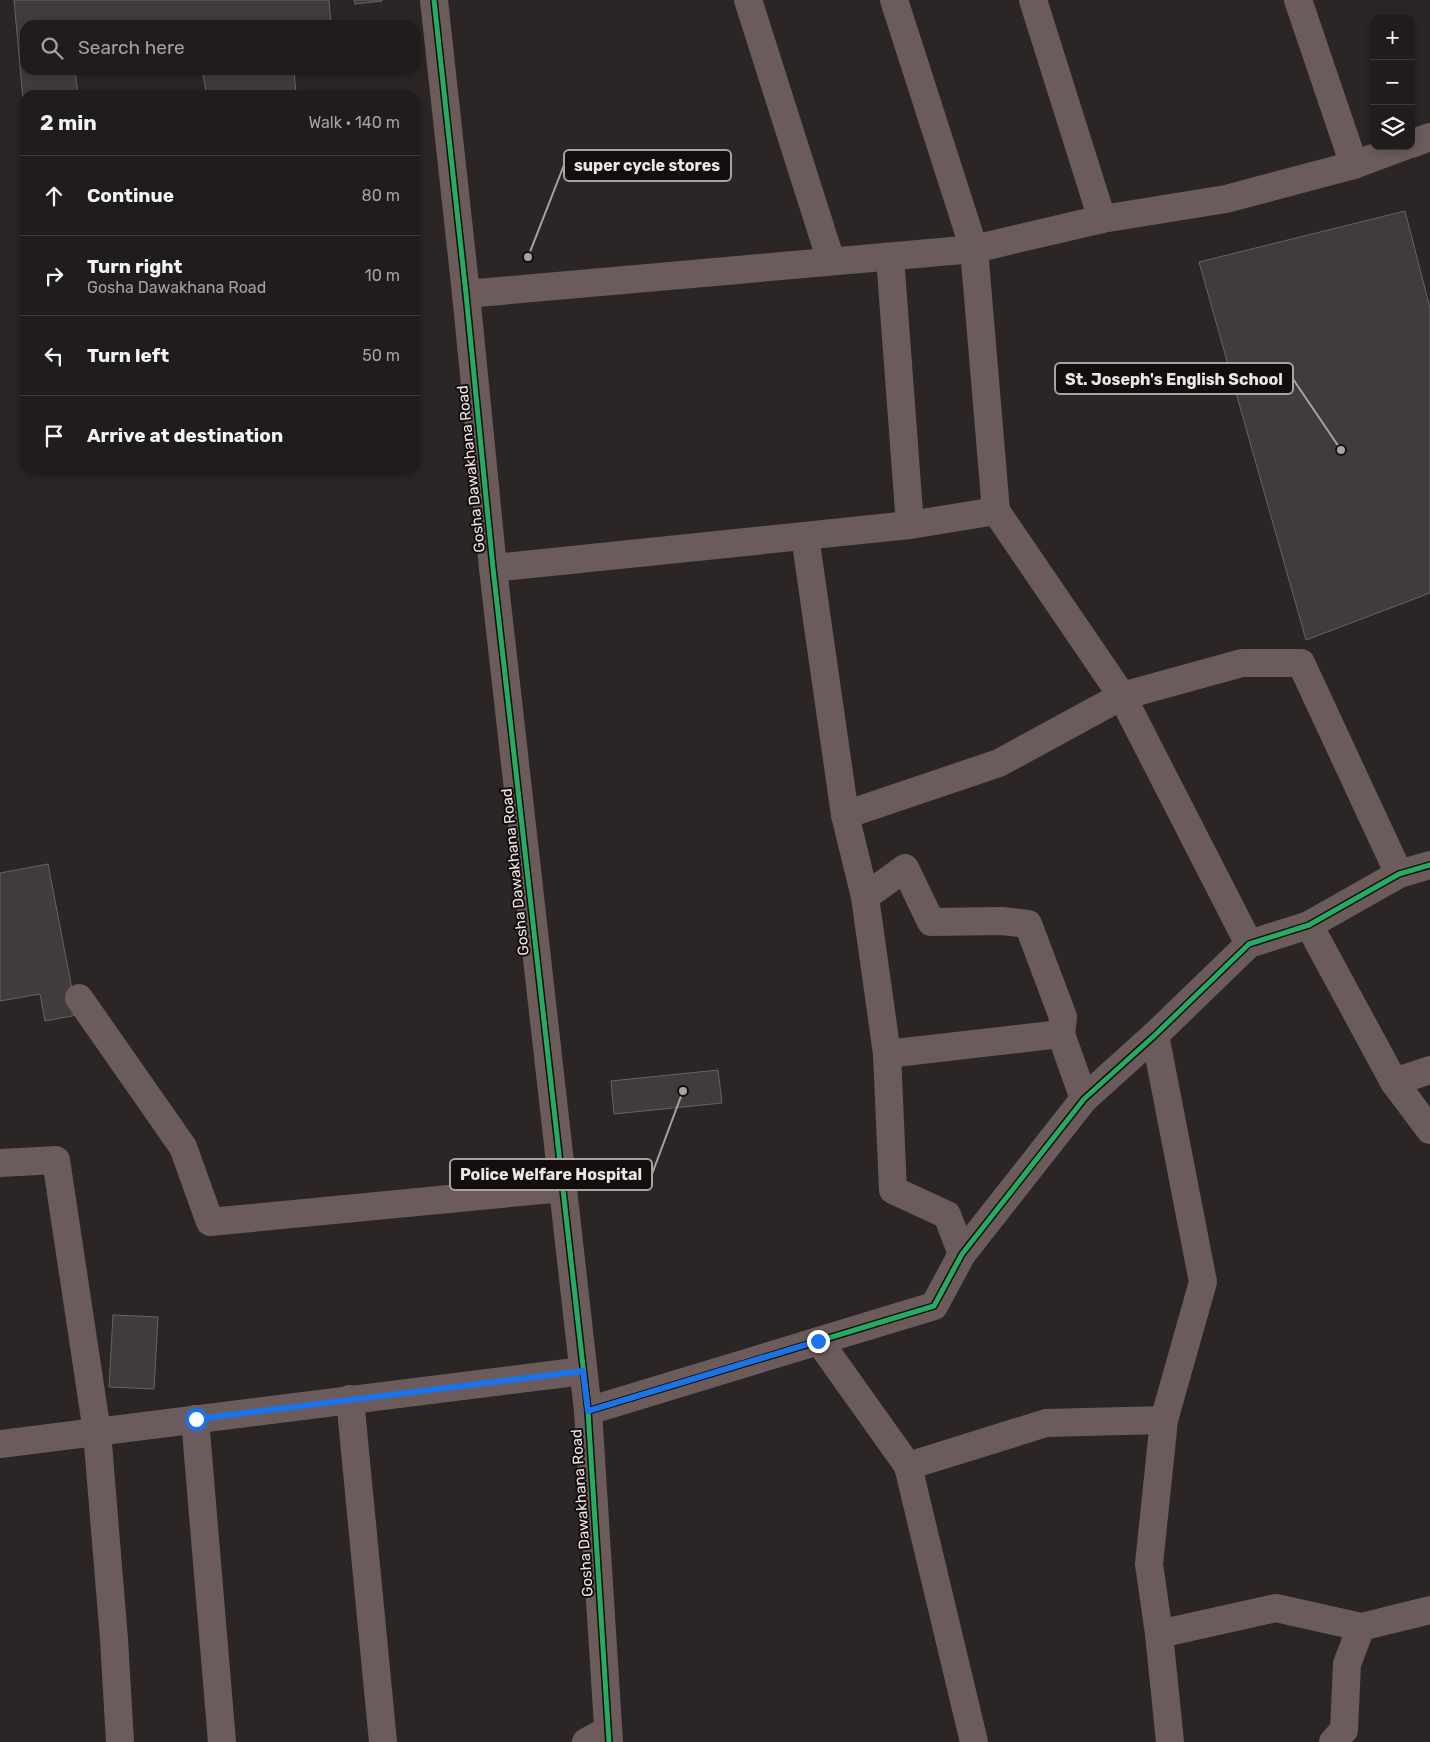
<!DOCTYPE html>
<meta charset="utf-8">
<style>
body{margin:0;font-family:Rubik,sans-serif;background:#282525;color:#f1f3f6}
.controls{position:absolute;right:15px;top:15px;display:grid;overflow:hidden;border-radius:10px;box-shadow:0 2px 8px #0003}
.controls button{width:45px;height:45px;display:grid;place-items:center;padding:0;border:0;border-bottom:1px solid #3d3a3b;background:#201c1c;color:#f1f3f6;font:25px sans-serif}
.stop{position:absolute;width:15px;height:15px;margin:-11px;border:4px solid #1a73e8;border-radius:50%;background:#fff}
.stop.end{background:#1a73e8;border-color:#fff;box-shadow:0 1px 5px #0008}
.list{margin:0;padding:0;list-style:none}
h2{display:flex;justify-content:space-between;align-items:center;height:65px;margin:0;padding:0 20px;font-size:21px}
h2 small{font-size:16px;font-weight:400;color:#a2a1a3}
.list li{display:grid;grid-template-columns:32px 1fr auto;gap:15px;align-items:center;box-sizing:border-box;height:80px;padding:0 20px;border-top:1px solid #3d3a3b}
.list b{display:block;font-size:19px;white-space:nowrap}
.list p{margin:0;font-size:16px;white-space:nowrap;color:#a2a1a3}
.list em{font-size:16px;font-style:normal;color:#a2a1a3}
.icon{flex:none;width:28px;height:28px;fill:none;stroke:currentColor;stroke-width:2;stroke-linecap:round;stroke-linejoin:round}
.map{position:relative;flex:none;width:1430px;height:1742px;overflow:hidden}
.search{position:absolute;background:#201c1c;box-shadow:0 2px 8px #0003;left:20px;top:20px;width:400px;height:55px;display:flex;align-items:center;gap:12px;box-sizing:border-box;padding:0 18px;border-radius:15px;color:#a2a1a3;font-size:19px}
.panel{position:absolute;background:#201c1c;box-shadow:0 2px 8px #0003;left:20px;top:90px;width:400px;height:385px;border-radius:15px}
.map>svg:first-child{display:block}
.building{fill:#413c3c;stroke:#686262}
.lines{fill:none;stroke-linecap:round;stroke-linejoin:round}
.minor{stroke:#6b5c5b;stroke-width:28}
.tertiary{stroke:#6b5c5b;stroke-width:28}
.cycleway-casing{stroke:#130e0d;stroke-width:8}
.cycleway{stroke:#26ab63;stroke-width:5}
.route{stroke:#1a73e8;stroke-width:6}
.labels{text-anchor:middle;stroke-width:4;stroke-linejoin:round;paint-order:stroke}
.street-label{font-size:15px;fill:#ede5e4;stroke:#130e0d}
.leader{fill:none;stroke:#a9a2a1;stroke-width:2}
.callout-dot{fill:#a9a2a1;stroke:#130e0d;stroke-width:2}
.callout{fill:#130e0d;stroke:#a9a2a1;stroke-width:2}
.callout-label{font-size:16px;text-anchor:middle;font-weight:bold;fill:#ede5e4}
</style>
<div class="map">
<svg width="1430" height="1742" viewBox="0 0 1430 1742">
<rect width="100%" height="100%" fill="#2b2525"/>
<g class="building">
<path d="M14,0h315l2,25h-107v-2l-30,2h-169v45h50l3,25h-53l-1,16z"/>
<path d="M354,0h28v1l-27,3z"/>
<path d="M202,70h92l2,25h-120l30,-4z"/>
<path d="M1405,211l25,97v285l-124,47 -107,-378z"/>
<path d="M48,864l29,151 -32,6 -5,-27 -40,7v-128z"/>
<path d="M718,1070l4,33 -108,11 -3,-33z"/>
<path d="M113,1315l45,2 -4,72 -45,-2z"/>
</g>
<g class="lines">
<g class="minor">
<path d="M748,0l83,261"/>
<path d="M894,0l80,249 22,262 126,185 127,248"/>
<path d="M1033,0l69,219"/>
<path d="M1298,0l56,165 51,-19"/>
<path d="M1411,144l19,-7"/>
<path d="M890,257l20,268"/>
<path d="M466,294l508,-45 128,-30 124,-20 128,-34"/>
<path d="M805,536l40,279 20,82 22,157 6,136 54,25 15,39"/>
<path d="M493,568l417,-43 86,-14"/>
<path d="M845,815l154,-52 123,-67 120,-33h59l98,211"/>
<path d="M865,897l40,-29 26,54 71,-1 26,3 35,93 -2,17"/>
<path d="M1309,925l85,157 36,48"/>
<path d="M79,998l104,149 27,75 353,-34"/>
<path d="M1155,1035l48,247 -39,138 -15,144 10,70 11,108"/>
<path d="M887,1054l174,-20 23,65"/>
<path d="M1394,1082l36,-12"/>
<path d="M0,1163l56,-3 41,272 17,207 6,103"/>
<path d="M819,1341l89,125"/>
<path d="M350,1399l33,343"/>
<path d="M588,1411l346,-105 28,-52 122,-155 71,-64 94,-91 60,-19 90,-51 31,-9"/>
<path d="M195,1419l27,323"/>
<path d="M0,1444l583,-73"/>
<path d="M1159,1634l117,-26 85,19 69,-17"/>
<path d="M586,1742l22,-12"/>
<path d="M974,1742l-66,-276 138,-43 118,-3"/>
<path d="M1333,1742l11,-12 3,-66 14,-37"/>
</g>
<path class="tertiary" d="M434,0l32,294 27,274 95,843 21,331"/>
<g class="cycleway-casing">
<g id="cycleway">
<path d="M434,0l32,294 27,274 95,843 21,331"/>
<path d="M588,1411l346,-105 28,-52 122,-155 71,-64 94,-91 60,-19 90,-51 31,-9"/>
</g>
</g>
<use href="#cycleway" class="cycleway"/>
</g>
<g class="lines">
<path class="route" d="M196,1419l387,-48 5,40 230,-70"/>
</g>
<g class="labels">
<g class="street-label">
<text transform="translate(471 469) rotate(-96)" y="5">Gosha Dawakhana Road</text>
<text transform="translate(515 872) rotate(-96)" y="5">Gosha Dawakhana Road</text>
<text transform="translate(582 1513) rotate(-94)" y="5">Gosha Dawakhana Road</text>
</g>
</g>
<path class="leader" d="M528 257L564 165M1341 450L1293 379M683 1091L652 1174"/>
<g class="callout-dot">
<circle cx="528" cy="257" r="5"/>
<circle cx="1341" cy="450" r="5"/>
<circle cx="683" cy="1091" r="5"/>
</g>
<g class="callout">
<rect x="564" y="150" width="167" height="31" rx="5"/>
<rect x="1055" y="363" width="238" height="31" rx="5"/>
<rect x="450" y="1159" width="202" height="31" rx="5"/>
</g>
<g class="callout-label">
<text x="647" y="171">super cycle stores</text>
<text x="1174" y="385">St. Joseph's English School</text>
<text x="551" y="1180">Police Welfare Hospital</text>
</g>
</svg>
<div class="controls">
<button>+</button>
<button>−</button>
<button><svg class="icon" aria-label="layers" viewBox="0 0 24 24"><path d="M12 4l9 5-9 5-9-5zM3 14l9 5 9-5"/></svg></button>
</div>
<div class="stop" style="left:196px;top:1419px"></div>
<div class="stop end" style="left:818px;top:1341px"></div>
<div class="search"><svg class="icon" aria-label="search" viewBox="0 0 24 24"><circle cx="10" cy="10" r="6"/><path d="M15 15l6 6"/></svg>Search here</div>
<section class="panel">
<h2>2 min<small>Walk · 140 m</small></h2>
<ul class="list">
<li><svg class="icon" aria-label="ahead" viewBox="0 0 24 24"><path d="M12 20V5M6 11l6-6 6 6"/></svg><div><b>Continue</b></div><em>80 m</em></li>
<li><svg class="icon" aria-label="right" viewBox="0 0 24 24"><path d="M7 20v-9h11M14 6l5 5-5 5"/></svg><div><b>Turn right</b><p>Gosha Dawakhana Road</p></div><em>10 m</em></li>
<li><svg class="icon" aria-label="left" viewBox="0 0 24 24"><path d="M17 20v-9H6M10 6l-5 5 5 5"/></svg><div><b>Turn left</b></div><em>50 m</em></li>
<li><svg class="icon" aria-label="arrive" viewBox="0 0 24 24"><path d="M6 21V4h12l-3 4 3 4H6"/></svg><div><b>Arrive at destination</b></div></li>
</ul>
</section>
</div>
